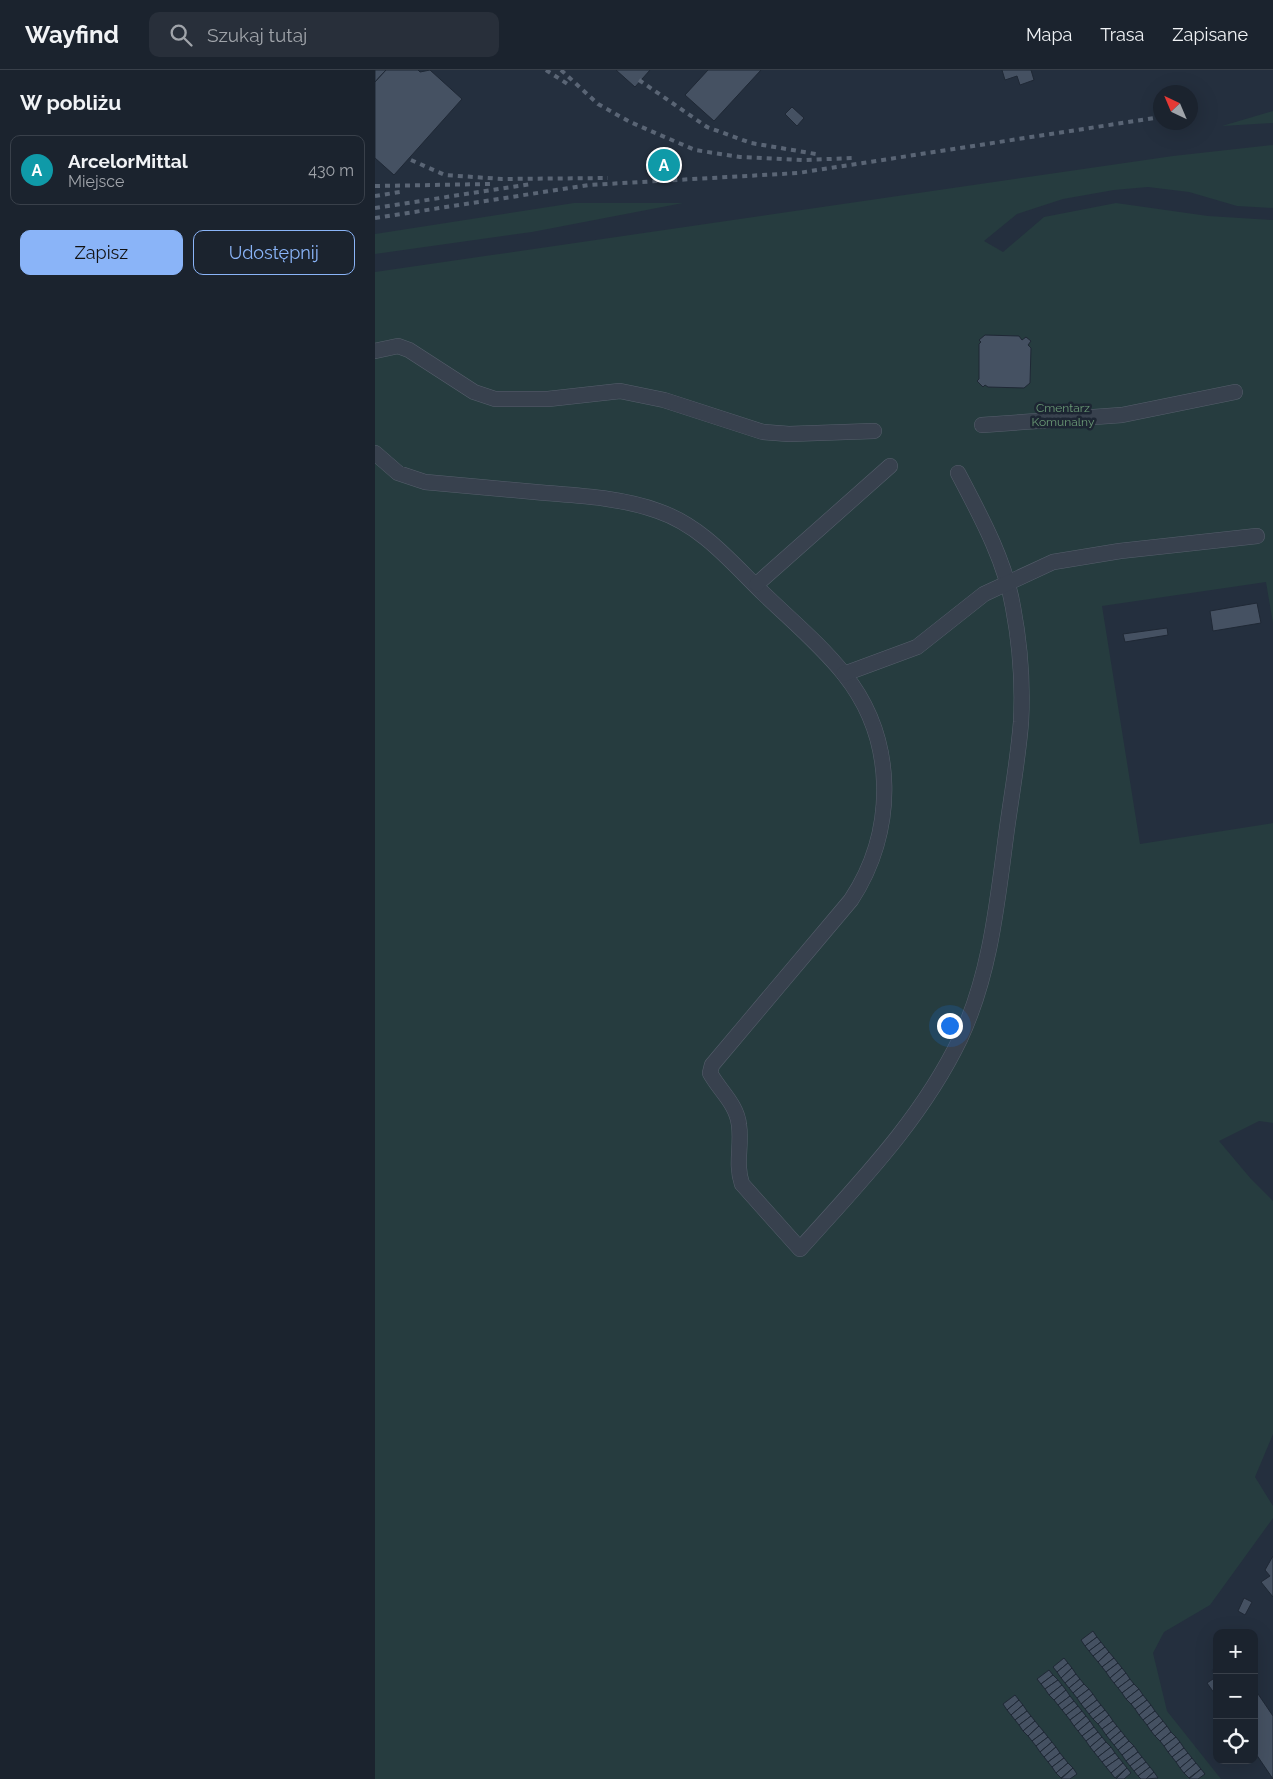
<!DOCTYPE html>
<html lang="pl">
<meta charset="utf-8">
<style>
body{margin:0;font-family:Raleway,sans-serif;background:#282f3a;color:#f1f3f6}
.controls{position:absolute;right:15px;bottom:15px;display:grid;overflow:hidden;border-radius:10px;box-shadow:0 5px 20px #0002}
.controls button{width:45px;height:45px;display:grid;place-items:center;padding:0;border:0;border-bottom:1px solid #39404a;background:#1b232e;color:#f1f3f6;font:25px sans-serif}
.compass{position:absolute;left:778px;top:15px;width:45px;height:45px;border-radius:50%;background:#1b232e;box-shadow:0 5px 20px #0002;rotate:316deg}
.you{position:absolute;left:574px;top:955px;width:18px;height:18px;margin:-12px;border:4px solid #fff;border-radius:50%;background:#1a73e8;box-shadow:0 0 0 8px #1a73e833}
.badge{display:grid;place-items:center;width:32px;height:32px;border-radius:50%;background:#8ab4f8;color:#fff;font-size:16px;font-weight:700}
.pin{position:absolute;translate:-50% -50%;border:2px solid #fff;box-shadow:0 1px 5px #0006}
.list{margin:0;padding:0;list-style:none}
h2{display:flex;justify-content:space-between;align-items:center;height:65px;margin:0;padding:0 20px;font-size:21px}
h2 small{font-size:16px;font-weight:400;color:#a0a4aa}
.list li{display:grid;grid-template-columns:32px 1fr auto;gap:15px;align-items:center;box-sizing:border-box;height:70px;margin:0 10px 10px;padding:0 10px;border:1px solid #39404a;border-radius:10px}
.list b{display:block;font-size:19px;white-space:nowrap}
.list p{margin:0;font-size:16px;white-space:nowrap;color:#a0a4aa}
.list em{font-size:16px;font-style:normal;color:#a0a4aa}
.actions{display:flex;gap:10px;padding:15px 20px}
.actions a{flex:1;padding:11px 0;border:1px solid #8ab4f8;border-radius:10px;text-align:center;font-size:18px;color:#8ab4f8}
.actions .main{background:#8ab4f8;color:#111}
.icon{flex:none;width:28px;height:28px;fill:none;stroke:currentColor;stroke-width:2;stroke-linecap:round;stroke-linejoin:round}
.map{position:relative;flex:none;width:898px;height:1709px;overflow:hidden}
header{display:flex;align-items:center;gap:30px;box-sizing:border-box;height:70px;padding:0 25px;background:#1b232e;border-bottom:1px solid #39404a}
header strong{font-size:24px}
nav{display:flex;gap:28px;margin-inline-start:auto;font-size:18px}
.search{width:350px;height:45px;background:#282f3a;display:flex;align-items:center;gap:12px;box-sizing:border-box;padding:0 18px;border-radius:10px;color:#a0a4aa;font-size:19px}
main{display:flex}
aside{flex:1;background:#1b232e}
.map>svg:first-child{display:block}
.green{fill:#263c3f}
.building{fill:#455162;stroke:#1f2835}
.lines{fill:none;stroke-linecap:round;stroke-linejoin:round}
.street-casing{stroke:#565f6c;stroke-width:16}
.street{stroke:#38414e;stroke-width:15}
.rail{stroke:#5a6575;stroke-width:4;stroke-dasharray:5 5;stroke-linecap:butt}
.labels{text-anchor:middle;stroke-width:5;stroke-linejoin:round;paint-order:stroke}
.park-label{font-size:12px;fill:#6b9a76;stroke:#1d2633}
</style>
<header>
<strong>Wayfind</strong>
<div class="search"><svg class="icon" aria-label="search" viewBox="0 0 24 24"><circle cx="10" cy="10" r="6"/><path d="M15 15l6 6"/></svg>Szukaj tutaj</div>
<nav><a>Mapa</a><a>Trasa</a><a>Zapisane</a></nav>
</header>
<main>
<aside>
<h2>W pobliżu<small></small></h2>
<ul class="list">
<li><span class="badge" style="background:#0f9aa8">A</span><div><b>ArcelorMittal</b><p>Miejsce</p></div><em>430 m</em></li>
</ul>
<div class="actions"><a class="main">Zapisz</a><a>Udostępnij</a></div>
</aside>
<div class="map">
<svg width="898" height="1709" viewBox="0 0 898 1709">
<rect width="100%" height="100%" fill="#242f3e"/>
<g class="green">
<path d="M898,41v12l-51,3z"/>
<path d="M898,75v63l-36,-2 -48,-14 -41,-5 -34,3 -51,9 -46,15 -33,27 19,11 41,-35 72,-14 92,13 65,4v403l-7,-41 -164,24 38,238 133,-21v300l-14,-2 -40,20 32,38 22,22v233l-18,43 18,29v12l-63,87 -46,27 -11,21 14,58 54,68h-846v-1507l798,-116z"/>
<path d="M199,133h109l-151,29 -157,22v-20z"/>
</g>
<g class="building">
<path d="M0,0h11l-11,12z"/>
<path d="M11,0h32l2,2 10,-2 32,29 -68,76 -19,-17v-76z"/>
<path d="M241,0h34l-15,17z"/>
<path d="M333,0h53l-47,51 -29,-26z"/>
<path d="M627,0h29l3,10 -14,5 -3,-9 -12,4z"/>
<path d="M417,37l12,11 -7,8 -12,-12z"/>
<path d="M610,265l34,1 3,4 4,-3 5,4 -3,4 3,3 -1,35 -6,5 -36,-1 -3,-2 -2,2 -6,-6 2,-2v-35l2,-2 -2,-2z"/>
<path d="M882,533l4,20 -48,8 -3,-20z"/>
<path d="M792,558l1,7 -43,7 -2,-8z"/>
<path d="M898,1486v41l-12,-15 9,-6 -5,-6z"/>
<path d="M869,1528l8,4 -7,13 -7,-4z"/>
<path d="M718,1561l4,6 -12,9 -4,-6z"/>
<path d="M722,1567l4,5 -12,9 -4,-5z"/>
<path d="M726,1572l4,5 -12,9 -4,-5z"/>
<path d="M730,1577l4,5 -11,10 -5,-6z"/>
<path d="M734,1582l5,6 -12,9 -4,-5z"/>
<path d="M689,1588l4,5 -11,9 -4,-5z"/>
<path d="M739,1588l4,5 -12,9 -4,-5z"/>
<path d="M693,1593l4,5 -11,10 -4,-6z"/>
<path d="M743,1593l4,5 -12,10 -4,-6z"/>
<path d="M842,1594v33l-10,-14 9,-6 -4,-6z"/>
<path d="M697,1598l4,6 -11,9 -4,-5z"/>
<path d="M747,1598l4,5 -12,10 -4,-5z"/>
<path d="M674,1600l4,5 -12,9 -4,-5z"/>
<path d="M751,1603l4,6 -12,9 -4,-5z"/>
<path d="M701,1604l4,5 -11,9 -4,-5z"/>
<path d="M678,1605l5,5 -13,9 -4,-5z"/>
<path d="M705,1609l4,5 -11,9 -4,-5z"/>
<path d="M755,1609l4,5 -12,9 -4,-5z"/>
<path d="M683,1610l4,5 -13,10 -4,-6z"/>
<path d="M709,1614l5,5 -12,9 -4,-5z"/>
<path d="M759,1614l5,5 -13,10 -4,-6z"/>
<path d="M687,1615l4,5 -12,10 -5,-5z"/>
<path d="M714,1619l4,5 -12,10 -4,-6z"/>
<path d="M764,1619l4,6 -12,9 -5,-5z"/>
<path d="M691,1620l4,6 -12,9 -4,-5z"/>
<path d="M881,1621l17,25v63l-19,-28z"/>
<path d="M718,1624l4,6 -12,9 -4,-5z"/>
<path d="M640,1625l4,5 -12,10 -4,-6z"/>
<path d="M768,1625l4,5 -12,9 -4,-5z"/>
<path d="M695,1626l4,5 -12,9 -4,-5z"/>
<path d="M644,1630l4,5 -12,10 -4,-5z"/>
<path d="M722,1630l4,5 -12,9 -4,-5z"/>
<path d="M772,1630l4,5 -12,10 -4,-6z"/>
<path d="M699,1631l4,5 -12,9 -4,-5z"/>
<path d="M648,1635l4,6 -12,9 -4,-5z"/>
<path d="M726,1635l4,5 -12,9 -4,-5z"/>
<path d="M776,1635l4,6 -12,9 -4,-5z"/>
<path d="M703,1636l4,5 -12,9 -4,-5z"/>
<path d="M730,1640l4,5 -11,9 -5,-5z"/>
<path d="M652,1641l4,5 -12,9 -4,-5z"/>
<path d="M707,1641l4,5 -12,10 -4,-6z"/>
<path d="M780,1641l4,5 -12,9 -4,-5z"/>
<path d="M734,1645l4,6 -11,8 -4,-5z"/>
<path d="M656,1646l4,5 -12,10 -4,-6z"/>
<path d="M711,1646l4,5 -12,10 -4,-5z"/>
<path d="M784,1646l4,5 -12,10 -4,-6z"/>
<path d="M660,1651l4,5 -11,10 -5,-5z"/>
<path d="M715,1651l4,6 -12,9 -4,-5z"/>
<path d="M738,1651l4,5 -11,9 -4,-6z"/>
<path d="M788,1651l4,5 -12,10 -4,-5z"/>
<path d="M664,1656l5,6 -12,9 -4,-5z"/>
<path d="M742,1656l4,5 -11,9 -4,-5z"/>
<path d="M792,1656l4,6 -11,9 -5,-5z"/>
<path d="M719,1657l4,5 -12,9 -4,-5z"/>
<path d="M746,1661l4,5 -11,9 -4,-5z"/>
<path d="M669,1662l4,5 -12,9 -4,-5z"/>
<path d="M723,1662l4,5 -12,10 -4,-6z"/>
<path d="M796,1662l5,5 -12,9 -4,-5z"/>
<path d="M750,1666l4,5 -11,9 -4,-5z"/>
<path d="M673,1667l4,5 -12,10 -4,-6z"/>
<path d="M727,1667l4,5 -12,10 -4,-5z"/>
<path d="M801,1667l4,5 -12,10 -4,-6z"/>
<path d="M754,1671l5,5 -12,9 -4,-5z"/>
<path d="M677,1672l4,5 -12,10 -4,-5z"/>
<path d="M731,1672l5,5 -13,10 -4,-5z"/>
<path d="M805,1672l4,6 -12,9 -4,-5z"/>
<path d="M759,1676l4,6 -12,9 -4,-6z"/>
<path d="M681,1677l4,6 -12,9 -4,-5z"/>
<path d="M736,1677l4,6 -13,9 -4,-5z"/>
<path d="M809,1678l4,5 -12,9 -4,-5z"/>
<path d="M763,1682l4,5 -12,9 -4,-5z"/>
<path d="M685,1683l4,5 -12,9 -4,-5z"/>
<path d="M740,1683l4,5 -13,9 -4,-5z"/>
<path d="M813,1683l4,5 -12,10 -4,-6z"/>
<path d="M767,1687l4,5 -12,9 -4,-5z"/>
<path d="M689,1688l4,5 -12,10 -4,-6z"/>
<path d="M744,1688l4,5 -12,10 -5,-6z"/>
<path d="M817,1688l4,5 -12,10 -4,-5z"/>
<path d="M771,1692l4,5 -12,9 -4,-5z"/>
<path d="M693,1693l5,5 -12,10 -5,-5z"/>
<path d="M748,1693l4,5 -12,10 -4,-5z"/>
<path d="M821,1693l5,6 -12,9 -5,-5z"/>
<path d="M775,1697l4,5 -8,7h-5l-3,-3z"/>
<path d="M698,1698l4,6 -7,5h-9z"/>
<path d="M752,1698l4,5 -7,6h-8z"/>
<path d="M826,1699l4,5 -7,5h-9z"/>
<path d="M779,1702l4,6 -12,1z"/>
</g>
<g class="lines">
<g class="street-casing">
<g id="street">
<path d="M0,281l23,-5 11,4 65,42 21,7h53l72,-8 44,9 99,32 26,2 85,-3"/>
<path d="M607,355l140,-10 113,-23"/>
<path d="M0,383l23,20 27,9c40,4 81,7 121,11 37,3 76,5 112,18 44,15 73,51 106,83 27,26 57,51 80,80 53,66 52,158 7,226l-139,165 -2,8c9,17 27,31 29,52 3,20 -4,39 3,59l58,65c59,-66 121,-129 160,-210 30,-64 37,-134 46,-203 5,-38 12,-76 15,-114 2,-38 -1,-78 -8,-115 -8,-47 -33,-92 -55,-134"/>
<path d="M382,514l133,-118"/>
<path d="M469,604l73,-27 67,-53 69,-32 67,-11 137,-15"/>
</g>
</g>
<use href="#street" class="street"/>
<g class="rail">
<path d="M171,0l23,15"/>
<path d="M186,0l37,34 32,18 65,28 45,7 64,3 50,-2"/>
<path d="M264,10l68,47 44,16 65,11"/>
<path d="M36,90l34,15 57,4 106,-1"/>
<path d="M0,116l115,-2"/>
<path d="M0,126l25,-4"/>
<path d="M0,138l156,-24"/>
<path d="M0,148l214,-33 209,-12 363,-56"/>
</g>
</g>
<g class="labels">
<g class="park-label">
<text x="688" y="342">Cmentarz<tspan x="688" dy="14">Komunalny</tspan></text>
</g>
</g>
</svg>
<div class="controls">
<button>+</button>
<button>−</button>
<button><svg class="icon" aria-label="locate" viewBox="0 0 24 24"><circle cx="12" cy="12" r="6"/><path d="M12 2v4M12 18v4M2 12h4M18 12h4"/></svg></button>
</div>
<svg class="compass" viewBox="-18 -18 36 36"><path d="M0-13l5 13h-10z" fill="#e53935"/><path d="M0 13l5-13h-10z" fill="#a0a4aa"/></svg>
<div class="you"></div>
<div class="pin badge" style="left:289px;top:95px;background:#0f9aa8">A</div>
</div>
</main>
